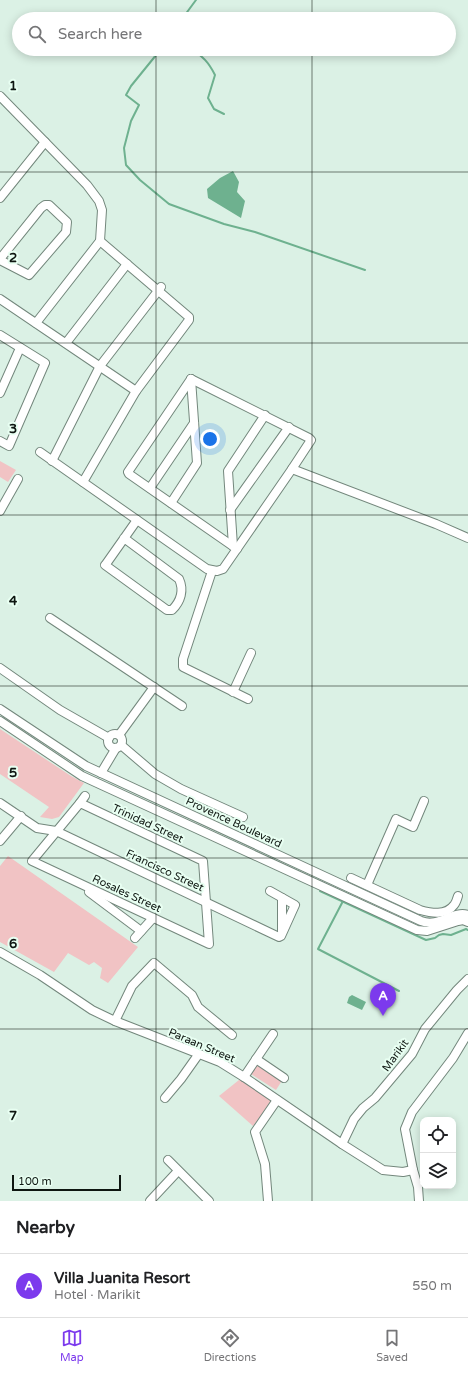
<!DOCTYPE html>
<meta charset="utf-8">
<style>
body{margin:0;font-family:"Varela Round",sans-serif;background:#f2f2f2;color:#202124}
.controls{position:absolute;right:12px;bottom:12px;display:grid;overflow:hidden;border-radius:8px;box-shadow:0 2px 10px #0003}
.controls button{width:36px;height:36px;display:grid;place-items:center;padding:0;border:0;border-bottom:1px solid #e0e0e0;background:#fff;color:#202124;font:20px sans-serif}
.scale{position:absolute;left:12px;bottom:10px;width:109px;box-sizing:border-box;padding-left:4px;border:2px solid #0e1611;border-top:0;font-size:11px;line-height:14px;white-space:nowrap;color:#0e1611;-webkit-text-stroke:3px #e8fff2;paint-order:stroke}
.you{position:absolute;left:210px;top:439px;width:14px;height:14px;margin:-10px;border:3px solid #fff;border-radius:50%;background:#1a73e8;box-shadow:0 0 0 6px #1a73e833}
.badge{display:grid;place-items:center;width:26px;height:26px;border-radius:50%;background:#7c3aed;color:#fff;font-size:13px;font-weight:700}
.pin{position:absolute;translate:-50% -33px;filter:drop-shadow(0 1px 2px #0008)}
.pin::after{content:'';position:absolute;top:21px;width:14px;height:12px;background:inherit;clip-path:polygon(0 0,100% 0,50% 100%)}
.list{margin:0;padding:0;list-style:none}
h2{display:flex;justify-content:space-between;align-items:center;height:52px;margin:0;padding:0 16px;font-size:17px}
h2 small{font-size:13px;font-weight:400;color:#757577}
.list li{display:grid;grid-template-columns:26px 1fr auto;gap:12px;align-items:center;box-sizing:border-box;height:64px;padding:0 16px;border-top:1px solid #e0e0e0}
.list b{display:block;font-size:15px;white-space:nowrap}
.list p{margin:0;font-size:13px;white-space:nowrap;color:#757577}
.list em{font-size:13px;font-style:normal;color:#757577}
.icon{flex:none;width:22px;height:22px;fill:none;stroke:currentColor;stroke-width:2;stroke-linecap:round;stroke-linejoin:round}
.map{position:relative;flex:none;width:468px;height:1201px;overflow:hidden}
.search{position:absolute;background:#fff;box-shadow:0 2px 10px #0003;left:12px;right:12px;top:12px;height:44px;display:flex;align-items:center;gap:10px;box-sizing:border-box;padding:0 14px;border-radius:22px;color:#757577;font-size:15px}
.sheet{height:116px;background:#fff}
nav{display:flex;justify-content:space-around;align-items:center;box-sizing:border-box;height:56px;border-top:1px solid #e0e0e0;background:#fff;font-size:11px;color:#757577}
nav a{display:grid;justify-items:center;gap:2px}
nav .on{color:#7c3aed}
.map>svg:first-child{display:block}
.green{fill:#f1c3c4}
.water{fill:#6eb18f}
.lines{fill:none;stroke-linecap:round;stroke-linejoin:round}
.stream{stroke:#6eb18f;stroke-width:2}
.minor-casing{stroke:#73877c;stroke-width:10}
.minor{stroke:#fff;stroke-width:8}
.grid{fill:none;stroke:#0e1611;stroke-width:1;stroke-opacity:0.55}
.labels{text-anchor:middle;stroke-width:4;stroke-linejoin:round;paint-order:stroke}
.street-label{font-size:11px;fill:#0e1611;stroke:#e8fff2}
.grid-label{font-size:13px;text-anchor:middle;font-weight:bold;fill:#0e1611;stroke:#e8fff2;stroke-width:4;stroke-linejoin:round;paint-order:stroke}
</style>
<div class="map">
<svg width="468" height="1201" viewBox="0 0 468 1201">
<rect width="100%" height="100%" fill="#dbf1e5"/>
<g class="green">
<path d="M0,461l16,9 -8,12 -8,-5z"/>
<path d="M0,729l71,47 13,7 -25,34 -7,2 -12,-2 9,-10 -49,-33z"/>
<path d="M8,856l130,91 -30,36 -8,-5 2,-10 -8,-6 -5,3 -21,-12 -14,19 -54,-30v-76z"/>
<path d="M258,1063l25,16 -7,11 -25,-16z"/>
<path d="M244,1076l30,22 -21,28 -34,-30z"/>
</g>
<g class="water">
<path d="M233,171l6,11 -2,10 8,9 -4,17 -33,-20 -1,-9 13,-11z"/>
<path d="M352,995l14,7 -4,8 -15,-7 2,-6z"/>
</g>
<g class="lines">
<g class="stream">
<path d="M182,19l14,-19"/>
<path d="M161,49l-30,37 -5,9 13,10 -8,16 -7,27 2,17 14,15 29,24 55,20 31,8 110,38"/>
<path d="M191,49c12,7 18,14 24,26l-7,23 6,11 10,5"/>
<path d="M320,891l106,49 9,-2 4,-3 4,-1 8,1 15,-6 2,1"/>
<path d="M343,901l-25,48 81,42"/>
</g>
<g class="minor-casing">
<g id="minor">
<path d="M0,96l87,89 12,16 3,9 -2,31 -64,82"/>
<path d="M0,198l45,-56"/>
<path d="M0,259l41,-51 4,-3h4l18,17 -1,10 -37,43 -29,-15"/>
<path d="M0,299l136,92"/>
<path d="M0,335l45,28 -36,83 -9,-5"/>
<path d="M66,343l61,-79"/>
<path d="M191,379l-63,93 1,2 108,75"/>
<path d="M0,393l20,-45"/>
<path d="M40,452l167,117 10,2 6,-2 69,-100 19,-29 -2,-2 -118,-59"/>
<path d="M52,461l48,-95 61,-79"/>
<path d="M292,469l144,55 32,14"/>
<path d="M83,482l53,-91 53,-71v-3l-89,-76"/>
<path d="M150,488l44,-65"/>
<path d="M171,503l26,-40 -6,-84"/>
<path d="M230,510l59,-83"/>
<path d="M0,511l18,-32"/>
<path d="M124,538l55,41c5,11 2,22 -7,31h-5l-62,-45 1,-1 31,-44"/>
<path d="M233,546l-5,-75 37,-56"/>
<path d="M212,571l-29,88v8l65,32"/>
<path d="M50,618l132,88"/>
<path d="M0,668l60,42 49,28"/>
<path d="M233,692l18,-39"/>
<path d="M0,709l86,57 335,155c18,7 32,-11 47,-6"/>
<path d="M0,721l82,55 335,154 10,1 31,-10 5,-1 5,2"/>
<circle cx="115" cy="741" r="7"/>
<path d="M119,735l35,-48"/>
<path d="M121,745l34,29 26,15 62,28"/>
<path d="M101,773l15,-25"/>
<path d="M0,803l37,25 19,3 223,106 2,-1 14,-31 -25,-14"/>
<path d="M80,803l123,58 6,83 -177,-83z"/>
<path d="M80,803l5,-7"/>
<path d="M0,841l21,-25"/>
<path d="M351,878l69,32c11,3 26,6 34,-5 2,-2 3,-6 4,-9"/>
<path d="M367,885l29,-66 17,8 11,-26"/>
<path d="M89,892l52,39"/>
<path d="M282,931v-33"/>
<path d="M135,938l18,-20"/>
<path d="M0,952l40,23 52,35 23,11 105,41 24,15 98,67 41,26 20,2 10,-2"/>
<path d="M115,1021l17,-35 22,-23 38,32 6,12 34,28"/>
<path d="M256,1059l28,19"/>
<path d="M244,1077l29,-43"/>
<path d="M165,1098l16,-19 17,-24"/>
<path d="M342,1144l12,-25 9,-11 12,-10 37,-44 13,-25 32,-39 11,-11"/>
<path d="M168,1160l41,41"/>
<path d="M150,1201l28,-30"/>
<path d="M268,1201l-3,-37 -10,-32 22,-32"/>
<path d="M419,1201l-1,-14 -5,-17 -8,-41 7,-17 41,-54 15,-25"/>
</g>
</g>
<use href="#minor" class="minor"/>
</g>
<path class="grid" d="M156,0v19M312,0v19M156,49v1152M312,49v1152M0,172h468M0,343h468M0,515h468M0,686h468M0,858h468M0,1029h468"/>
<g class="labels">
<g class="street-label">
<text transform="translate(234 822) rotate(25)" y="4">Provence Boulevard</text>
<text transform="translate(148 823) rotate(25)" y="4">Trinidad Street</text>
<text transform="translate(165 870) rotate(25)" y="4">Francisco Street</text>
<text transform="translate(127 893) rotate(25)" y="4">Rosales Street</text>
<text transform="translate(202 1045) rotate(23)" y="4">Paraan Street</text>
<text transform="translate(395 1055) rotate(-54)" y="4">Marikit</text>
</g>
</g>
<g class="grid-label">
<text x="13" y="90">1</text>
<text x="13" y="262">2</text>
<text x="13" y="433">3</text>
<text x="13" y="605">4</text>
<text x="13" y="777">5</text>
<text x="13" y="948">6</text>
<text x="13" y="1120">7</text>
</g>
</svg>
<div class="controls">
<button><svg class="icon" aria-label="locate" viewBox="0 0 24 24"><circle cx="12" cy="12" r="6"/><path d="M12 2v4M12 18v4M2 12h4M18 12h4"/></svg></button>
<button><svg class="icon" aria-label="layers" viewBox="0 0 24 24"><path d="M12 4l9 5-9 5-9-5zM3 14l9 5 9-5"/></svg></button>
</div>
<div class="scale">100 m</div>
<div class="you"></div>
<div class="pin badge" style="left:383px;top:1016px">A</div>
<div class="search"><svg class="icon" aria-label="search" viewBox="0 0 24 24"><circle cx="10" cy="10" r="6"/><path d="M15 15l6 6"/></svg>Search here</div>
</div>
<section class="sheet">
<h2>Nearby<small></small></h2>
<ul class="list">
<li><span class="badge">A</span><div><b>Villa Juanita Resort</b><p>Hotel · Marikit</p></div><em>550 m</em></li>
</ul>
</section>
<nav>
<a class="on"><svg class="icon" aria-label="map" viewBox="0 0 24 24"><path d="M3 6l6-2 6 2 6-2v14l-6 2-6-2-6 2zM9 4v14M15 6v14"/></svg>Map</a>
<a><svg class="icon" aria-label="directions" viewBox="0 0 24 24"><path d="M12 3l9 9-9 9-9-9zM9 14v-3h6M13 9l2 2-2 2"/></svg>Directions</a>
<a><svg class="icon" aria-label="saved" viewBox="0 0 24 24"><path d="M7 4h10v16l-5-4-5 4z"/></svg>Saved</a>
</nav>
